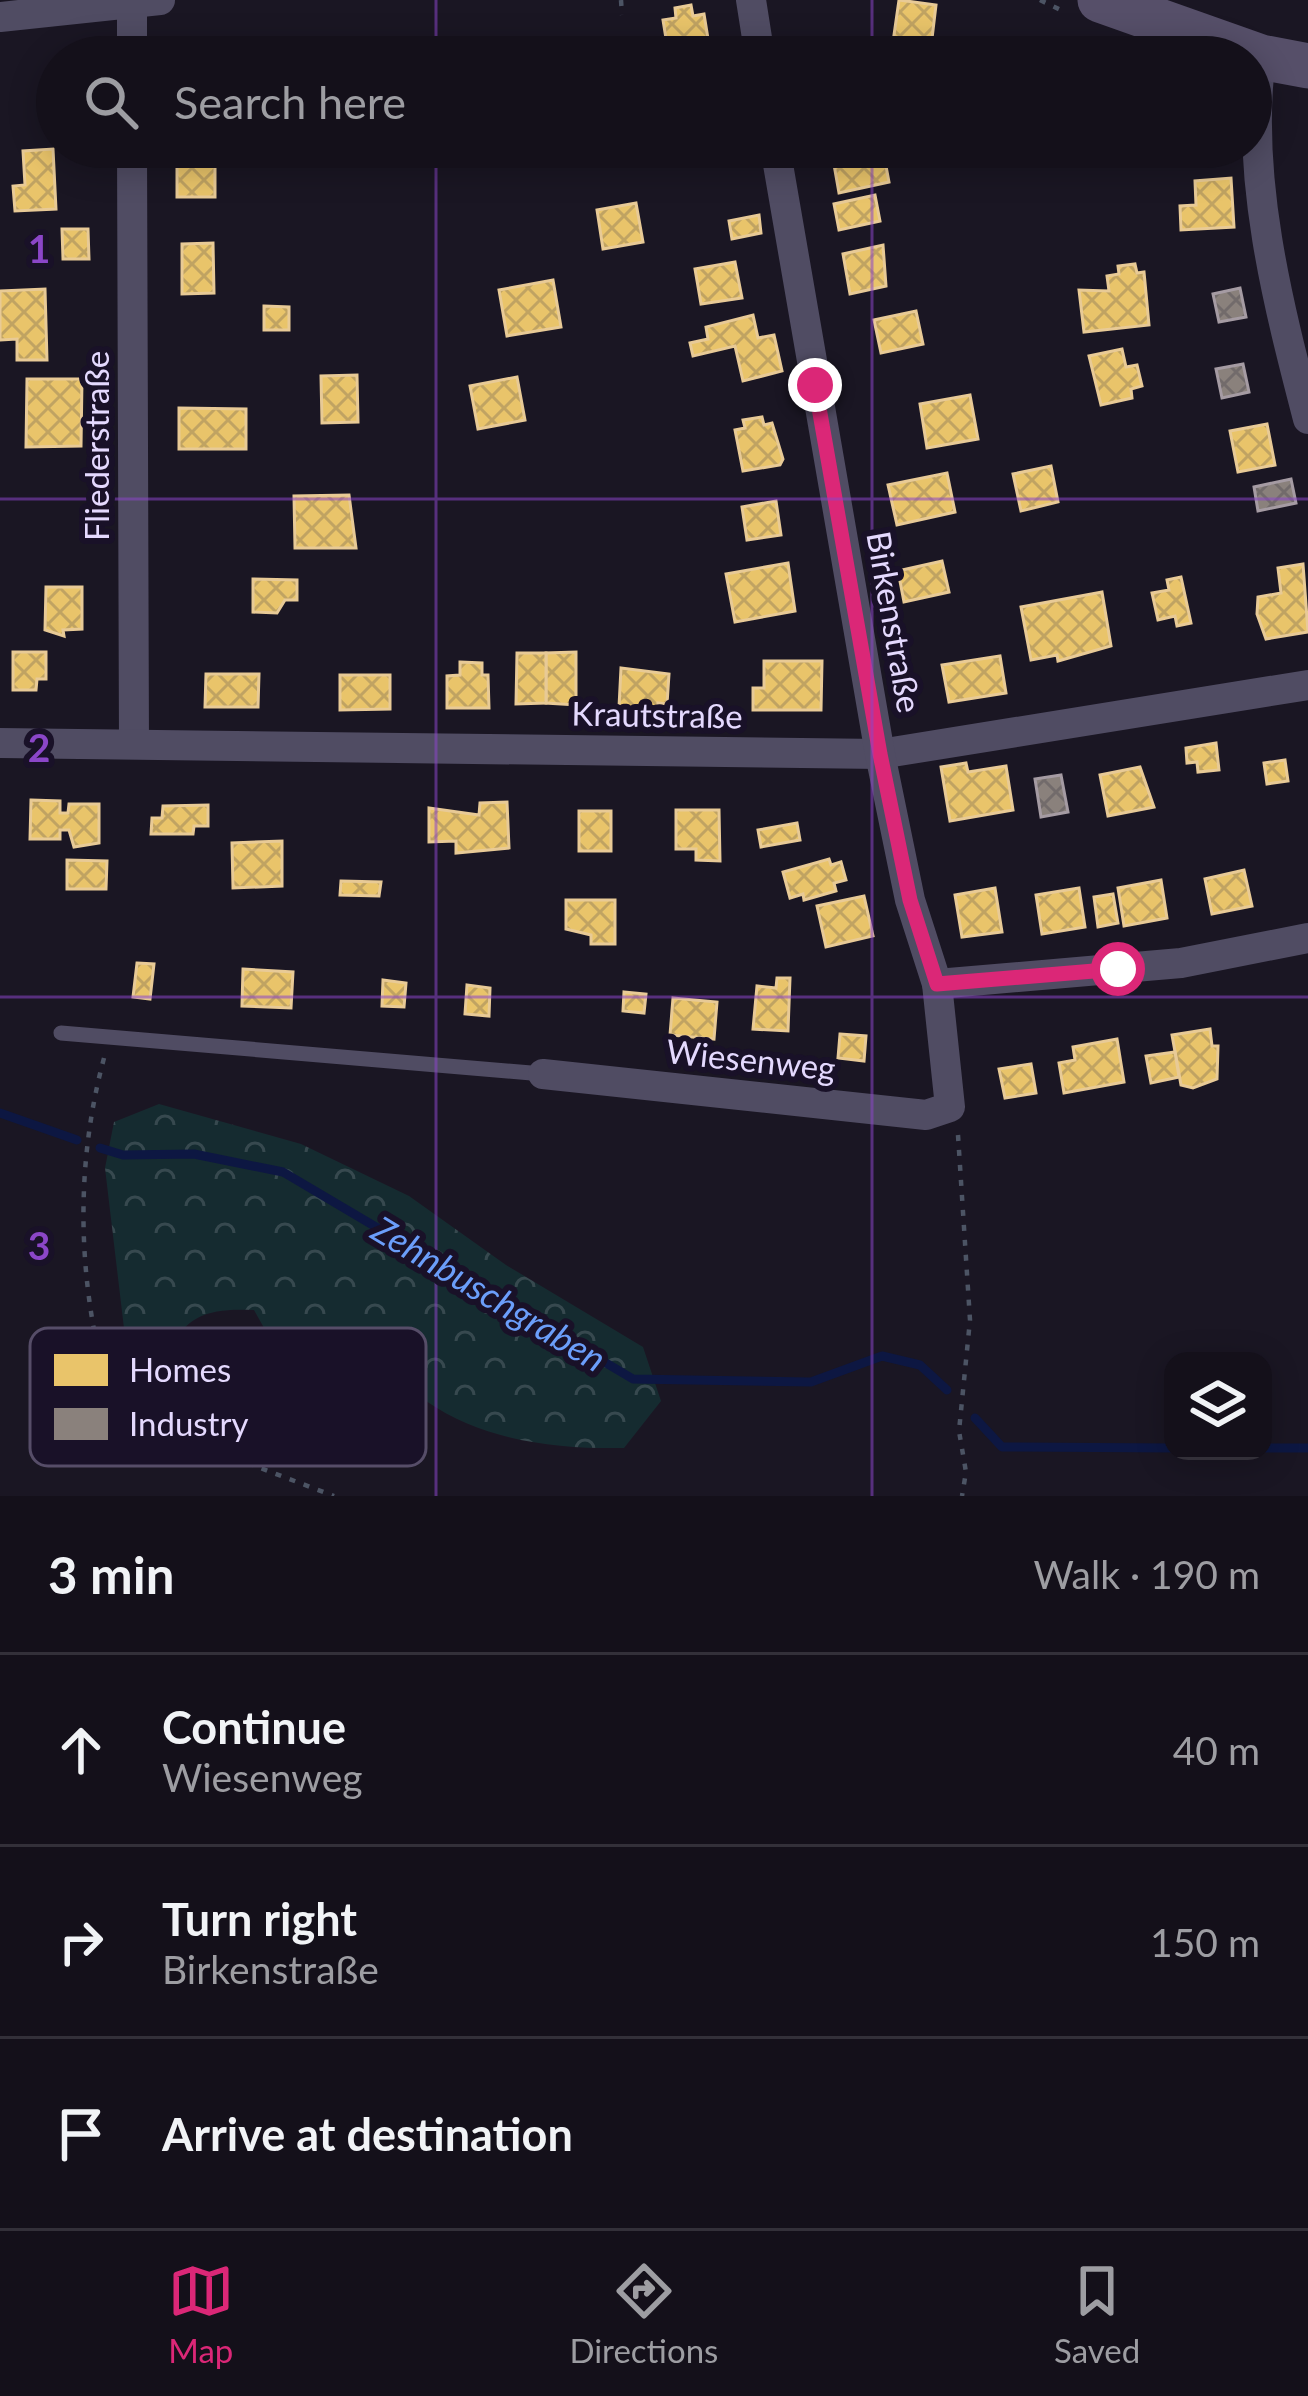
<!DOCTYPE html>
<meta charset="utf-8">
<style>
body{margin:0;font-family:Lato,sans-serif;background:#1d1923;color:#f1f3f6}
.controls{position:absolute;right:36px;bottom:36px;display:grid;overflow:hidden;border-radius:24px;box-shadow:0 6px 30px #0003}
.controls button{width:108px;height:108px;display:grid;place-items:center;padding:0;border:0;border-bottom:3px solid #333039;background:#14101a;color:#f1f3f6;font:60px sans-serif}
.stop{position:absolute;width:36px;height:36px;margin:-27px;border:9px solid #db2777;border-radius:50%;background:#fff}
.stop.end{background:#db2777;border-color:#fff;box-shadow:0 3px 12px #0008}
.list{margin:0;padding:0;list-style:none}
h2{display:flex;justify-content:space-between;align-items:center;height:156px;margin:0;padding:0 48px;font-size:51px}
h2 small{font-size:39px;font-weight:400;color:#9d9da2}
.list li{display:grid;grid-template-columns:78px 1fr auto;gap:36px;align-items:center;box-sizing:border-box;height:192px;padding:0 48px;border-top:3px solid #333039}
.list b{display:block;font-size:45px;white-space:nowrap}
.list p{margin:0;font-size:39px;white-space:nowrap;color:#9d9da2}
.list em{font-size:39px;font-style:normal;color:#9d9da2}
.icon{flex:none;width:66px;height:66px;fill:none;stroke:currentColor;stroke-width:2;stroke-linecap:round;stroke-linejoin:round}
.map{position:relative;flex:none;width:1308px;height:1496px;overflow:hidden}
.search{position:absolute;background:#14101a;box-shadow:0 6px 30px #0003;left:36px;right:36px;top:36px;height:132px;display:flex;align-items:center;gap:30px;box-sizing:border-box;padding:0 42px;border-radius:66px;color:#9d9da2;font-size:45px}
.sheet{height:732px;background:#14101a}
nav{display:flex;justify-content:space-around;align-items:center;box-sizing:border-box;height:168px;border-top:3px solid #333039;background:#14101a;font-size:33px;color:#9d9da2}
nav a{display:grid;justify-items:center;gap:6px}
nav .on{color:#db2777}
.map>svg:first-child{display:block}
.forest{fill:url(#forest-crowns)}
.homes{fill:url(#homes-cross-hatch);stroke:#e8ca96;stroke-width:3}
.industry{fill:url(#industry-cross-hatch);stroke:#a59ba3;stroke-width:3}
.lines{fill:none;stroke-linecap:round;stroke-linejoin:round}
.stream{stroke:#0d1742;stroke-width:9}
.path{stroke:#4c5464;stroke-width:4.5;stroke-dasharray:6 9;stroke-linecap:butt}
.lane{stroke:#504c63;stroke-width:15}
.street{stroke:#504c63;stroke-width:30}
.secondary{stroke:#564f69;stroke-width:45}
.route{stroke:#db2777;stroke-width:15}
.grid{fill:none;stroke:#8b46c8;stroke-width:3;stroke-opacity:0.55}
.labels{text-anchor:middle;stroke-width:12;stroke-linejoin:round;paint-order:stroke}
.street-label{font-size:33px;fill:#e4d9fe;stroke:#191128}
.water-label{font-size:36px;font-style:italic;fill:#6b9efa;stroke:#191128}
.key{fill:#191128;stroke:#564d68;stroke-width:3}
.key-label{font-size:33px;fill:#e4d9fe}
.grid-label{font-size:39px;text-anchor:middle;font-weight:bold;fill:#8b46c8;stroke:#191128;stroke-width:12;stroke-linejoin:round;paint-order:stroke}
</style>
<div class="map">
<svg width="1308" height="1496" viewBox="0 0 1308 1496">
<defs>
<pattern id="forest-crowns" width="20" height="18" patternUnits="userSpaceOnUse" patternTransform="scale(3)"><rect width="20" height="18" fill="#152b30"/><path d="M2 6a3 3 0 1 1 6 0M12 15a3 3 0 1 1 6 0" fill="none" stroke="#37494f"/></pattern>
<pattern id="homes-cross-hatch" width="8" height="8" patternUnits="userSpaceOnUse" patternTransform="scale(3)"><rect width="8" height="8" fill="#e9c46a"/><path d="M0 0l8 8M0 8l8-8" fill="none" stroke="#c0a362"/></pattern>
<pattern id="industry-cross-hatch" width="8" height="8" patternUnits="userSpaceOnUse" patternTransform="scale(3)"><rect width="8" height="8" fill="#8a817c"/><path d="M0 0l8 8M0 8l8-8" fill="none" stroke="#726b6b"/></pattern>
</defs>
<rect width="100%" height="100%" fill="#1a1623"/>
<path class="forest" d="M159,1104l142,40 108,52 97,69 137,82 18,54 -37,47c-68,1 -140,-7 -198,-47 -16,-11 -29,-36 -40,-52l-52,-12 -66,-2 -14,-25c-42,-2 -67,3 -86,42l-21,9 -21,-16 -21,-177 9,-46z"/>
<g class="homes">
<path d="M899,0l37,5 -5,42 -38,-5z"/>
<path d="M691,5l2,11 11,-2 6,37 -41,6 -6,-37 13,-2 -1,-10z"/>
<path d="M634,39l2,10 17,-2 1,10h-74l15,-5 -1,-9z"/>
<path d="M53,149l3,60 -41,2 -2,-25 12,-1 -2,-34z"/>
<path d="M883,150l6,32 -50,11 -6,-34z"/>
<path d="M1207,150l1,14 -25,2 -1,-15z"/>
<rect x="177" y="156" width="38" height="41"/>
<path d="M1231,178l3,49 -53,3 -1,-24 16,-1 -1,-24z"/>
<path d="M875,195l5,26 -41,9 -5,-26z"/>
<path d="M636,203l7,39 -40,7 -6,-39z"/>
<path d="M759,215l2,18 -29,6 -3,-18z"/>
<path d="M62,229h26l1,30h-26z"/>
<path d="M213,243l1,50 -32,1v-50z"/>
<path d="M883,245l3,41 -36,8 -7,-40z"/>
<path d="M735,262l7,36 -41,6 -6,-35z"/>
<path d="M1135,264l2,9 7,-1 5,53 -65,7 -5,-42 30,1 -2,-15 12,-2 -1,-8z"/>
<path d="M553,280l8,47 -54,9 -8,-46z"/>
<path d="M45,289l2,71h-30v-21l-17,1v-49z"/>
<path d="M264,306l25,1v23h-25z"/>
<path d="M916,311l7,33 -42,9 -7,-33z"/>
<path d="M753,315l5,23 16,-3 8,36 -39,10 -8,-35 -42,10 -3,-13 18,-4 -2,-12z"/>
<path d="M1122,349l4,18 11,-2 5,21 -11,3 1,9 -31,7 -12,-49z"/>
<path d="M357,375l1,47 -36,1 -1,-47z"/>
<path d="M517,377l8,43 -47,9 -8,-43z"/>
<path d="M27,379h55l-1,67 -55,1z"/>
<path d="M970,395l8,44 -51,9 -7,-44z"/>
<path d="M179,408l67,1v40h-67z"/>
<path d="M762,417l2,8 8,-2 11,36 -3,6 -37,6 -8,-41 10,-2 -2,-8z"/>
<path d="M1267,424l8,41 -37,7 -8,-41z"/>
<path d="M1051,466l7,36 -37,9 -8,-37z"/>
<path d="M947,473l8,39 -58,13 -9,-40z"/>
<path d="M349,495l7,53h-61l-1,-52z"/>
<path d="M776,501l5,34 -34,5 -5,-33z"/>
<path d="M942,561l7,31 -45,10 -6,-31z"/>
<path d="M788,563l7,48 -60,11 -9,-48z"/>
<path d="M1303,564l5,68 -42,7 -9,-25 1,-17 23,-4 -3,-25z"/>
<path d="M1181,577l10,46 -14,3 -2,-10 -17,4 -6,-27 17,-3 -2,-10z"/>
<path d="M253,579l44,1v20h-12l-8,13 -24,-1z"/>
<path d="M46,587h36v42l-19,1 1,6 -19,-6z"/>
<path d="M1102,592l9,54 -53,15 -1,-6 -26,5 -10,-53z"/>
<path d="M13,652h33v27h-9l-1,11h-23z"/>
<path d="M576,652v53l-30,-2v-50z"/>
<path d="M517,653h29v50l-30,1z"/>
<path d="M1000,656l6,37 -57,9 -7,-37z"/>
<path d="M764,661h58l-1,49h-68v-22h11z"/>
<path d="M460,662l22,1v12h6l1,33h-42v-32l13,-1z"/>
<path d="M621,668l48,6 -2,30 -9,-1v6l-39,-2z"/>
<path d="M206,674h53l-1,33h-53z"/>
<path d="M340,675h50v34l-50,1z"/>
<path d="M1216,743l3,27 -21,2 -1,-10 -10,1 -1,-15z"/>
<path d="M1285,760l3,21 -21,3 -3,-21z"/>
<path d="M966,763l2,9 38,-6 7,44 -63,11 -9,-54z"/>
<path d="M1140,767l14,40 -46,9 -8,-41z"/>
<path d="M31,800l29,1v12h8l1,-9h30v39l-25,4 -5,-17h-9v9h-30z"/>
<path d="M507,802l2,46 -53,5v-12l-27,1v-34l50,7 1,-12z"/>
<path d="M208,805v21h-14l-1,8h-42l1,-16h10l1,-12z"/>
<path d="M676,810h43l1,51 -24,-1v-11h-20z"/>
<rect x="579" y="811" width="32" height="40"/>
<path d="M797,823l3,17 -39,7 -3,-17z"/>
<path d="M282,841v45l-49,2 -1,-45z"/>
<path d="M829,859l2,6 10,-3 5,18 -12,3 2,8 -32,9 -1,-6 -13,4 -7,-26z"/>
<path d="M67,860l40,1 -1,28h-39z"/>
<path d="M1244,870l8,36 -40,8 -7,-35z"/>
<path d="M1161,880l6,38 -43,8 -6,-38z"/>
<path d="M341,881l40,1 -2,14 -39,-1z"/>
<path d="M995,888l7,44 -40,5 -7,-42z"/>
<path d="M1079,888l6,39 -43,7 -6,-39z"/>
<path d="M1113,894l5,29 -20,4 -4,-30z"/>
<path d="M864,896l9,40 -47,11 -9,-41z"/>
<path d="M566,900h49v44h-24v-9l-25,-6z"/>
<path d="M137,963l17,1 -4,35 -17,-2z"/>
<path d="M243,969l50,3 -2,36 -49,-2z"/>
<path d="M777,978h13l-2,53 -35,-2 4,-43 19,2z"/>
<path d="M383,980l23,3 -2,24 -22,-1z"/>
<path d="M467,985l23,3 -1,28 -24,-2z"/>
<path d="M624,992l22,2 -2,19 -21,-2z"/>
<path d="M673,998l44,4 -3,37 -44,-4z"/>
<path d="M1210,1029l2,17h6l-1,33 -24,9 -12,-3 -9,-50z"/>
<path d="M840,1034l26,2 -2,25 -26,-3z"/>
<path d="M1117,1039l7,43 -60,11 -5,-30 16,-3 -2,-13z"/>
<path d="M1175,1052l4,25 -28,6 -5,-27z"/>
<path d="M1031,1064l5,29 -31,5 -6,-29z"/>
</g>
<g class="industry">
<path d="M1240,288l6,29 -27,5 -6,-28z"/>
<path d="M1243,364l6,28 -27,6 -6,-29z"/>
<path d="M1291,479l5,24 -38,8 -4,-24z"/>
<path d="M1061,775l7,37 -27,5 -6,-38z"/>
</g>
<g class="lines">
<g class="stream">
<path d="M0,1113l77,27"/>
<path d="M100,1148l23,7 71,-1 89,18 350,207 178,3 71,-26 38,9 27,25"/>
<path d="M975,1418l27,29 171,1"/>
<path d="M1263,1448h45"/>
</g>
<g class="path">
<path d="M621,0l1,15"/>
<path d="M1040,0l27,13"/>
<path d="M104,1058c-25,93 -27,191 -7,287 6,25 25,52 37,75l200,76"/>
<path d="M958,1135l12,185 -11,111 7,41 -4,24"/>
</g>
<path class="lane" d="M61,1033l482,41"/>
<g class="street">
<path d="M751,0l9,57"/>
<path d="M0,17l160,-17"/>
<path d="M132,57v-57"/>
<path d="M1261,57c-16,119 17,247 47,362"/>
<path d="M132,147l2,597"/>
<path d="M0,743l880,11 428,-69"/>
<path d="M937,984l244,-21 127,-25"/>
<path d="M543,1074l383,41 24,-8 -13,-123 -27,-84 -30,-146 -105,-607"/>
</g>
<path class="secondary" d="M1100,0l161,57 47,9"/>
</g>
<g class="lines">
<path class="route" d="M815,385l65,369 30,146 27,84 181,-15"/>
</g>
<path class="grid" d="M436,0v57M872,0v57M436,147v1349M872,147v1349M0,499h1308M0,997h1308"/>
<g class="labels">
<g class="street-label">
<text transform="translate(97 446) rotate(-90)" y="12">Fliederstraße</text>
<text transform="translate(894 622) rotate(80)" y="12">Birkenstraße</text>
<text transform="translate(657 715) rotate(1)" y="12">Krautstraße</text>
<text transform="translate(751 1060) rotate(6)" y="12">Wiesenweg</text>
</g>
<g class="water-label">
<text transform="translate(489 1294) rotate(31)" y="13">Zehnbuschgraben</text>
</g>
</g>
<rect x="30" y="1328" width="396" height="138" rx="18" class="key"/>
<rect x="54" y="1354" width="54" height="32" fill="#e9c46a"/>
<rect x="54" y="1408" width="54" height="32" fill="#8a817c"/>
<g class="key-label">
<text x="129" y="1382">Homes</text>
<text x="129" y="1436">Industry</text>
</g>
<g class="grid-label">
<text x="39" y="263">1</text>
<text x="39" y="762">2</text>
<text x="39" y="1260">3</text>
</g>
</svg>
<div class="controls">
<button><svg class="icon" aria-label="layers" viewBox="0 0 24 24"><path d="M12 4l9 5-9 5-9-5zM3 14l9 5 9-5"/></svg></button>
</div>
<div class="stop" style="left:1118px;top:969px"></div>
<div class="stop end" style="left:815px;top:385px"></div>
<div class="search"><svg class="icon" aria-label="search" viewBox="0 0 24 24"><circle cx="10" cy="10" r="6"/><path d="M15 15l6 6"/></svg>Search here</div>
</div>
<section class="sheet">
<h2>3 min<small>Walk · 190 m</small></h2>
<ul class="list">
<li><svg class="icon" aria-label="ahead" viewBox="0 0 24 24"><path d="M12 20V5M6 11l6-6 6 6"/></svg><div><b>Continue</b><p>Wiesenweg</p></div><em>40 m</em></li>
<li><svg class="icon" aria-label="right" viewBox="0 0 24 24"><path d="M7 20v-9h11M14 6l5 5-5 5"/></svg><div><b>Turn right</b><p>Birkenstraße</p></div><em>150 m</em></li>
<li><svg class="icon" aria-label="arrive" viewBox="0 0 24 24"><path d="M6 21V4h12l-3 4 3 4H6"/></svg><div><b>Arrive at destination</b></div></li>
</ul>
</section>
<nav>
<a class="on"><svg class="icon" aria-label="map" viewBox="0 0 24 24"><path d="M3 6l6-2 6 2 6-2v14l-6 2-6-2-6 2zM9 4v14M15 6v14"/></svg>Map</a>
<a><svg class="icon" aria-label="directions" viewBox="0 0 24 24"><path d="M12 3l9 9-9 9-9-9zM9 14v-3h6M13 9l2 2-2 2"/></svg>Directions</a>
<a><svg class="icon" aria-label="saved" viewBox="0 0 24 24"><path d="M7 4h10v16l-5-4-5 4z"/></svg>Saved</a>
</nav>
